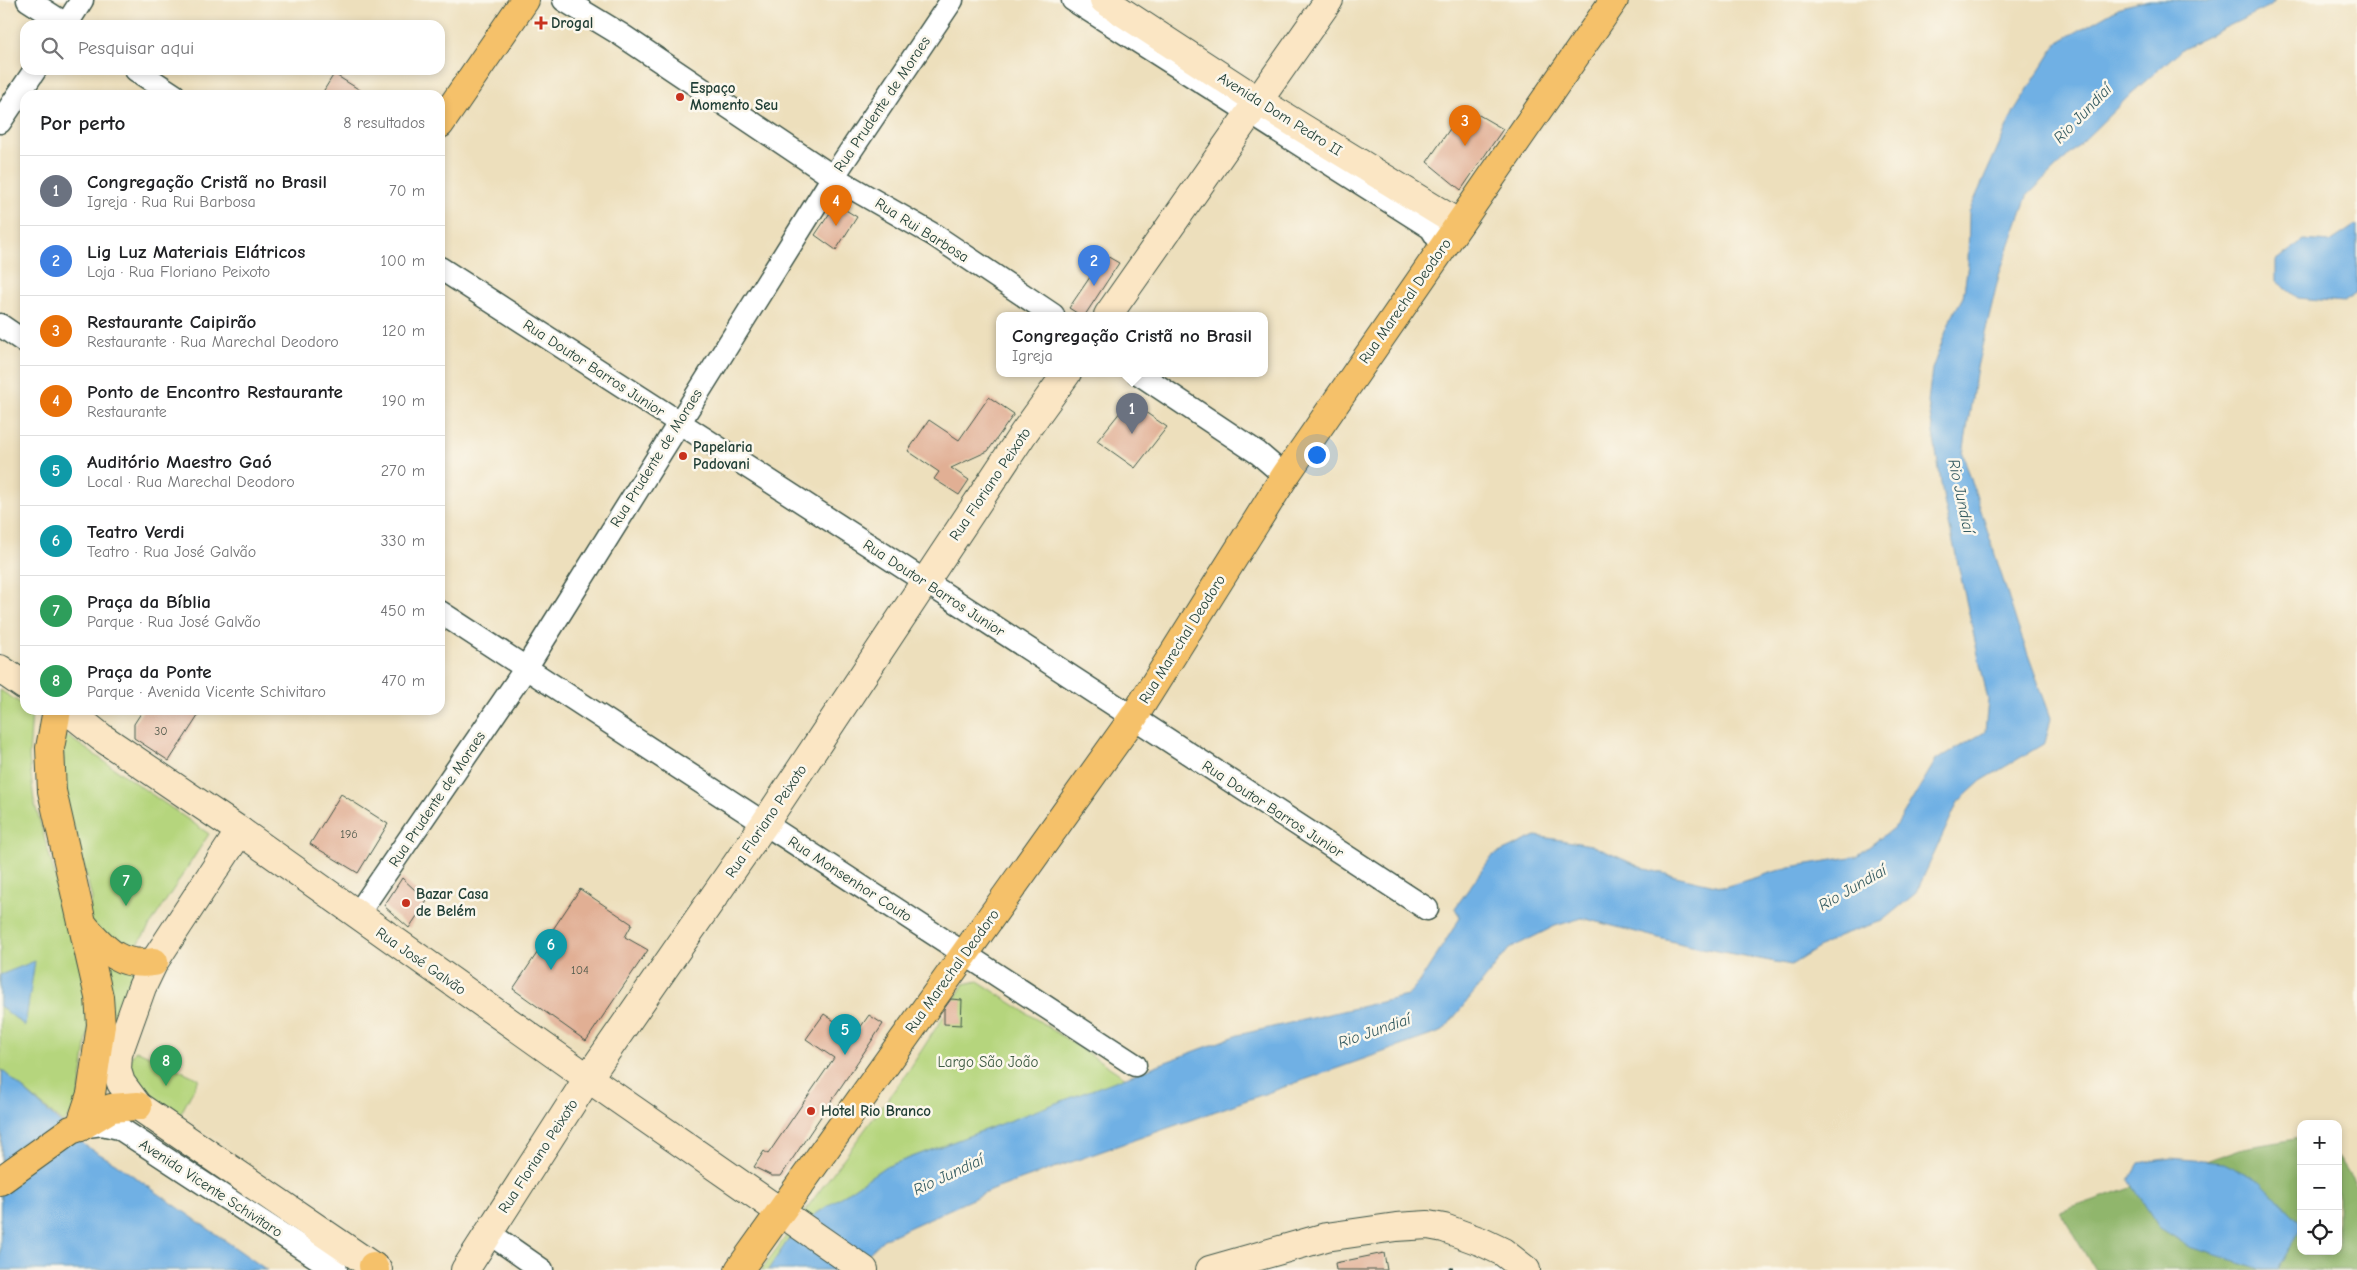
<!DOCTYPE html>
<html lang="pt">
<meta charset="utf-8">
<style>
body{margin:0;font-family:"Comic Neue",sans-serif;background:#f6f6f6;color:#202124}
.controls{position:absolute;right:15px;bottom:15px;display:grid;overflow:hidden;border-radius:10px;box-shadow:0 2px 8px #0003}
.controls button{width:45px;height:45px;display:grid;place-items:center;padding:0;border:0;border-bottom:1px solid #e0e0e0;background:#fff;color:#202124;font:25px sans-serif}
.you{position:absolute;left:1316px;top:454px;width:18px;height:18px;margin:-12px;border:4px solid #fff;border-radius:50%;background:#1a73e8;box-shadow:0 0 0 8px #1a73e833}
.badge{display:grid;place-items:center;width:32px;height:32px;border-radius:50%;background:#c8321e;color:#fff;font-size:16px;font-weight:700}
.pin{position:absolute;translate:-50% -41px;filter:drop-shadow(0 1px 2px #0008)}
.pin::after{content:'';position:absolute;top:26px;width:18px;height:15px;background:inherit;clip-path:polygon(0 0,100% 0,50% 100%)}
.popup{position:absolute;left:996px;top:312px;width:272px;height:65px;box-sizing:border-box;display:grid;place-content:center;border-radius:10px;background:#fff;filter:drop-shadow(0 1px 4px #0005);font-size:16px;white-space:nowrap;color:#757577}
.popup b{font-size:19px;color:#202124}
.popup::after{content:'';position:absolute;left:50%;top:100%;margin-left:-10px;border:10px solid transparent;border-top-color:#fff}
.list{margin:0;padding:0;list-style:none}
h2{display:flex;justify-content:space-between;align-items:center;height:65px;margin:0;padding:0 20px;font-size:21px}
h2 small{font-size:16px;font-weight:400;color:#757577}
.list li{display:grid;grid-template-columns:32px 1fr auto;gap:15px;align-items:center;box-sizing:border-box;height:70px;padding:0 20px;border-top:1px solid #e0e0e0}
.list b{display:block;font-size:19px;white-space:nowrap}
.list p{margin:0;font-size:16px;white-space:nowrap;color:#757577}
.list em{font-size:16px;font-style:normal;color:#757577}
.icon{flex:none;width:28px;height:28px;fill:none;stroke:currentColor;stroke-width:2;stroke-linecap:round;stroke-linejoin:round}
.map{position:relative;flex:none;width:2357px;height:1270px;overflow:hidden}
.search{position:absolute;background:#fff;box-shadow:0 2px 8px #0003;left:20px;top:20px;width:425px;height:55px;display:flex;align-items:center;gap:12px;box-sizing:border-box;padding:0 18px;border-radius:15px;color:#757577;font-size:19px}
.panel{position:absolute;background:#fff;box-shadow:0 2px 8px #0003;left:20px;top:90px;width:425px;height:625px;border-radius:15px}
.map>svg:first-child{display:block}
.green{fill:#b5d57d;stroke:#6a8958}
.forest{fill:#90b66c;stroke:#587a50}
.water{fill:#70b0e4;stroke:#48768c}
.building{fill:#e1af94}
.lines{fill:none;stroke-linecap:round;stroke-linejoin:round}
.street-casing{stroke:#3e5548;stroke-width:25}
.secondary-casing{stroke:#3e5548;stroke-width:30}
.primary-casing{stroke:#3e5548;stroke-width:30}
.street{stroke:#fff;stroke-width:22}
.secondary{stroke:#fbe6c4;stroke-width:28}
.primary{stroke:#f5c16b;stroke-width:28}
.rail{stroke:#1f3d34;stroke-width:4;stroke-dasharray:8 4;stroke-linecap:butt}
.poi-dot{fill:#c8321e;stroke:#fbf7ec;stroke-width:2}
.labels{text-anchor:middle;stroke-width:5;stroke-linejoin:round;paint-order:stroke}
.number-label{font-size:12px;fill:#505a4c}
.poi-label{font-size:15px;font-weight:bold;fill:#1f3d34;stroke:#fbf7ec;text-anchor:start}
.street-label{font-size:15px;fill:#1f3d34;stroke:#fbf7ec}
.park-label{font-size:15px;fill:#3d5b43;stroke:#fbf7ec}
.water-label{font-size:16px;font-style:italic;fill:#335a60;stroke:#fbf7ec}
</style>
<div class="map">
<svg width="2357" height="1270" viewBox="0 0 2357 1270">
<rect width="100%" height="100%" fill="#fbf7ec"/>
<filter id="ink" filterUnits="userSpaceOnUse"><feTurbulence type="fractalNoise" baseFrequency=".02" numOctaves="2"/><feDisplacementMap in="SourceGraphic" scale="10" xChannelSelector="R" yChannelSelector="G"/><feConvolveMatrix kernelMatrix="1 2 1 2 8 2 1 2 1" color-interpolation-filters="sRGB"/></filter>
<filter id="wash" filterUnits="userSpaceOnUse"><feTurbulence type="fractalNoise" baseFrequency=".0096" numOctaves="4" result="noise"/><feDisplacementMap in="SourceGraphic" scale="20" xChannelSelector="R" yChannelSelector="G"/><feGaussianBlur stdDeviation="1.12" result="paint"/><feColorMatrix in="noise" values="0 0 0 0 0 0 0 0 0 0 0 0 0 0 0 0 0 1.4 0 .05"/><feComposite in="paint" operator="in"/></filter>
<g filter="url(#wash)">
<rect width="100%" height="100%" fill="#eddfbc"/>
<g class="green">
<path d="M0,690l25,16v4l7,1 -3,46 5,44 43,151 14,60 -14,95 -14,16 -63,-54z"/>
<path d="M62,735h4l143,99 -75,116v27l-29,92 -17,-156 4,-14 -18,-73 -8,-4z"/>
<path d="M978,981l148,97 -243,90 -86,59 -29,43h-7l148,-200 55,-86z"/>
<path d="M136,1050l63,29 -21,40c-15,-12 -55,-35 -48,-58 1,-4 4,-8 6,-11z"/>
</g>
<path class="forest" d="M2301,1138v113h37v-95l19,30v84h-262l-35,-58 183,-64z"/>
<g class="water">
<path d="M2149,0h126l-5,6 -87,42 -50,44 -106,104 -28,79 -22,92 -14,87 55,173 33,91 -6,25 -64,38 -23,21 -42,91 -34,28 -44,15 -47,29 -105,-20 -104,-27 -27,8 -46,23 -66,82 -451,159 -108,49 -33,31h-83l29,-43 86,-59 355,-133 169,-39 13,-15 40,-63 -5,-10 37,-52 44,-20 55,9 54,24 79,18 66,-20 67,-11 40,-31 39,-65 49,-28 3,-32 -44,-199 -16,-99 4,-33 19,-51 12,-21 5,-33 1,-52 45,-101 43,-68 63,-36z"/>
<path d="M2354,226h3v67l-14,9 -45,-4 -22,-17v-20l27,-21 27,2z"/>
<path d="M35,961l-10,65 -25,-20v-31z"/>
<path d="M2,1070l84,76 29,17 152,107h-267z"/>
<path d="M2171,1158l53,5 36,18 41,42v6l-24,41h-13l-75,-23 -29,-18 -31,-49 10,-17z"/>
</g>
<g id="blocks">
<g class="building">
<path d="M334,74l34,21h-47z"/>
<path d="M1465,107l38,22 -42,61 -34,-28z"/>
<path d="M836,204l21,13 -21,33 -21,-15z"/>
<path d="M1105,255l14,8 -34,52h-5l-11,-7z"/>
<path d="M989,397l25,17 -26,37 -37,17 18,12 -10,15 -25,-16 5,-7 -31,-21 21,-31 30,20z"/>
<path d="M1129,401l38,26 -32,41 -38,-27z"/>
<path d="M143,710h59l-33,51 -35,-23v-14z"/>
<path d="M341,794l47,30 -30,49 -48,-29z"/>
<path d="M402,878l25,23 -18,27 -25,-22z"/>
<path d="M580,889l52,35 -7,13 23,13 -62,91 -73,-52z"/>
<path d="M951,999l11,1 -1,25 -17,-1v-15z"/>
<path d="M824,1014l31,21 14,-20 14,9 -102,152h-9l-18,-9 10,-16 4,3 66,-96 -28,-19z"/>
<path d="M1384,1253l3,17h-51l-1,-7z"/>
</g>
</g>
</g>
<g filter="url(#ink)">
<use href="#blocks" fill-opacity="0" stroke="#3e5548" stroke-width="1"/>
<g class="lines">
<g class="street-casing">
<g id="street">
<path d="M28,0l39,25"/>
<path d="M564,0l56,34 213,143 101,58 119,80"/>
<path d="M1073,0l358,228 12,19"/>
<path d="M66,25l16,-25"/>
<path d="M136,70l38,25"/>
<path d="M0,122l35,-52"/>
<path d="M440,268l486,314 501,327"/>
<path d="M0,325l25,17"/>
<path d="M1138,373l120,80 27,23"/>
<path d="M440,612l695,453"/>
<path d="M357,915l169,-247 307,-491 119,-177"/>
<path d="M80,1127l22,-3 17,4 217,142"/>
<path d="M489,1233l53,37"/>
</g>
</g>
<g class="secondary-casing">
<g id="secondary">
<path d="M1104,0l153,100 202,124"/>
<path d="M1108,315l221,-315"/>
<path d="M0,669l25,17"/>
<path d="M62,710l14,7 25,20 139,94 348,247 276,192"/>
<path d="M240,831l-86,131 -12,25 -24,67 -1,16 4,13 17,23 240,164"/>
<path d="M465,1270l123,-192 177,-255 258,-389 44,-61"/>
<path d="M1210,1270l116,-33 70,-10 32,-2 16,3 38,14 21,10 23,18"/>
</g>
</g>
<g class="primary-casing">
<g id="primary">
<path d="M440,124l85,-124"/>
<path d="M57,710l-7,38 2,43 39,171 8,35 2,28 -10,69 -11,33"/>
<path d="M83,925c22,24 35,42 71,37"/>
<path d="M0,1181l71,-51 9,-3 31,-19 27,-2"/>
<path d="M373,1266l2,4"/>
<path d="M739,1270l394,-552 152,-242 329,-476"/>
</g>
</g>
<use href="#street" class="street"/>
<use href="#secondary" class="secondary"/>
<use href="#primary" class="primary"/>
<path class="rail" d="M1450,1270l3,-1"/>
</g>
</g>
<g class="poi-dot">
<path d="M538.5 15.5h5v5h5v5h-5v5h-5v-5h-5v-5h5z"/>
<circle cx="680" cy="97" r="5"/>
<circle cx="683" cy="456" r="5"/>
<circle cx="406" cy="903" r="5"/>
<circle cx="811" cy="1111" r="5"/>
</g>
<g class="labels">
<g class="number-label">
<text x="161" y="735">30</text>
<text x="349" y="838">196</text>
<text x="580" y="974">104</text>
</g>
<g class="poi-label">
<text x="551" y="28">Drogal</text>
<text x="690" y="93">Espaço<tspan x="690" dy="17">Momento Seu</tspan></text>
<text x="693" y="452">Papelaria<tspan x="693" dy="17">Padovani</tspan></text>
<text x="416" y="899">Bazar Casa<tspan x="416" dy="17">de Belém</tspan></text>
<text x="821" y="1116">Hotel Rio Branco</text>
</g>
<g class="street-label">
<text transform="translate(882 104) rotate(-56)" y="5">Rua Prudente de Moraes</text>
<text transform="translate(1280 114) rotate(32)" y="5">Avenida Dom Pedro II</text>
<text transform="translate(922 230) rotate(32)" y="5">Rua Rui Barbosa</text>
<text transform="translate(1405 301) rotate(-55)" y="5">Rua Marechal Deodoro</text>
<text transform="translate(594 368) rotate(33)" y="5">Rua Doutor Barros Junior</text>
<text transform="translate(656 458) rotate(-58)" y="5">Rua Prudente de Moraes</text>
<text transform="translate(990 484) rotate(-56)" y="5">Rua Floriano Peixoto</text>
<text transform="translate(934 588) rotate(33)" y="5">Rua Doutor Barros Junior</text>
<text transform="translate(1182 639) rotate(-58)" y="5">Rua Marechal Deodoro</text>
<text transform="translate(437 799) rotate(-56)" y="5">Rua Prudente de Moraes</text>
<text transform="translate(1273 809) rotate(33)" y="5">Rua Doutor Barros Junior</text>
<text transform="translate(766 821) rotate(-56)" y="5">Rua Floriano Peixoto</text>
<text transform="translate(850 879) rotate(33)" y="5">Rua Monsenhor Couto</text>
<text transform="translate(421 961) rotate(35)" y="5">Rua José Galvão</text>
<text transform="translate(952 971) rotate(-54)" y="5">Rua Marechal Deodoro</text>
<text transform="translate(538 1156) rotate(-57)" y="5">Rua Floriano Peixoto</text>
<text transform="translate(211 1188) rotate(33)" y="5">Avenida Vicente Schivitaro</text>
</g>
<g class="park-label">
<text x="988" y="1067">Largo São João</text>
</g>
<g class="water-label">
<text transform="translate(2082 113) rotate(-46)" y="6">Rio Jundiaí</text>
<text transform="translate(1962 496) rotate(78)" y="6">Rio Jundiaí</text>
<text transform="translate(1852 887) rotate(-30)" y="6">Rio Jundiaí</text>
<text transform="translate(1374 1030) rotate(-19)" y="6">Rio Jundiaí</text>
<text transform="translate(948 1174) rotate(-25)" y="6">Rio Jundiaí</text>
</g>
</g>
</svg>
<div class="controls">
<button>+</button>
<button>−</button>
<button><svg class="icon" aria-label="locate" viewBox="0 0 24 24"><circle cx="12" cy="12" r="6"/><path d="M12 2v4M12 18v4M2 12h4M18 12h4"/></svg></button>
</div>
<div class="you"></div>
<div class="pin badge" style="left:1132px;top:434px;background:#6b7280">1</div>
<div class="popup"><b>Congregação Cristã no Brasil</b>Igreja</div>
<div class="pin badge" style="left:1094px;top:286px;background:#3f7fe0">2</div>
<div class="pin badge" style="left:1465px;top:146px;background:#e8710a">3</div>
<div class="pin badge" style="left:836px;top:226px;background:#e8710a">4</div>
<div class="pin badge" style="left:845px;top:1055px;background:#0f9aa8">5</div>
<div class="pin badge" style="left:551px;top:970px;background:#0f9aa8">6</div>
<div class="pin badge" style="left:126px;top:906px;background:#2e9e5b">7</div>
<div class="pin badge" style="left:166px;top:1086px;background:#2e9e5b">8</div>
<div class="search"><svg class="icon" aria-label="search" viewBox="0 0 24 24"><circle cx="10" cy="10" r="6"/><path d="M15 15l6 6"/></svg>Pesquisar aqui</div>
<section class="panel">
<h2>Por perto<small>8 resultados</small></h2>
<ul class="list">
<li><span class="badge" style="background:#6b7280">1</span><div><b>Congregação Cristã no Brasil</b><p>Igreja · Rua Rui Barbosa</p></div><em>70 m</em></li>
<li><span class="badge" style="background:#3f7fe0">2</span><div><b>Lig Luz Materiais Elátricos</b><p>Loja · Rua Floriano Peixoto</p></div><em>100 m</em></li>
<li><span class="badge" style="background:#e8710a">3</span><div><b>Restaurante Caipirão</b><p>Restaurante · Rua Marechal Deodoro</p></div><em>120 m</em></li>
<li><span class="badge" style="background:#e8710a">4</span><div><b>Ponto de Encontro Restaurante</b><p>Restaurante</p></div><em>190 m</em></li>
<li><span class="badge" style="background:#0f9aa8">5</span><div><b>Auditório Maestro Gaó</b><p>Local · Rua Marechal Deodoro</p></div><em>270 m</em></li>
<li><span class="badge" style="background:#0f9aa8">6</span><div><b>Teatro Verdi</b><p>Teatro · Rua José Galvão</p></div><em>330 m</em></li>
<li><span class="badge" style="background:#2e9e5b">7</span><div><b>Praça da Bíblia</b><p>Parque · Rua José Galvão</p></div><em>450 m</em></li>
<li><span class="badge" style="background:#2e9e5b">8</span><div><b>Praça da Ponte</b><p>Parque · Avenida Vicente Schivitaro</p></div><em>470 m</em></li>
</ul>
</section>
</div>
